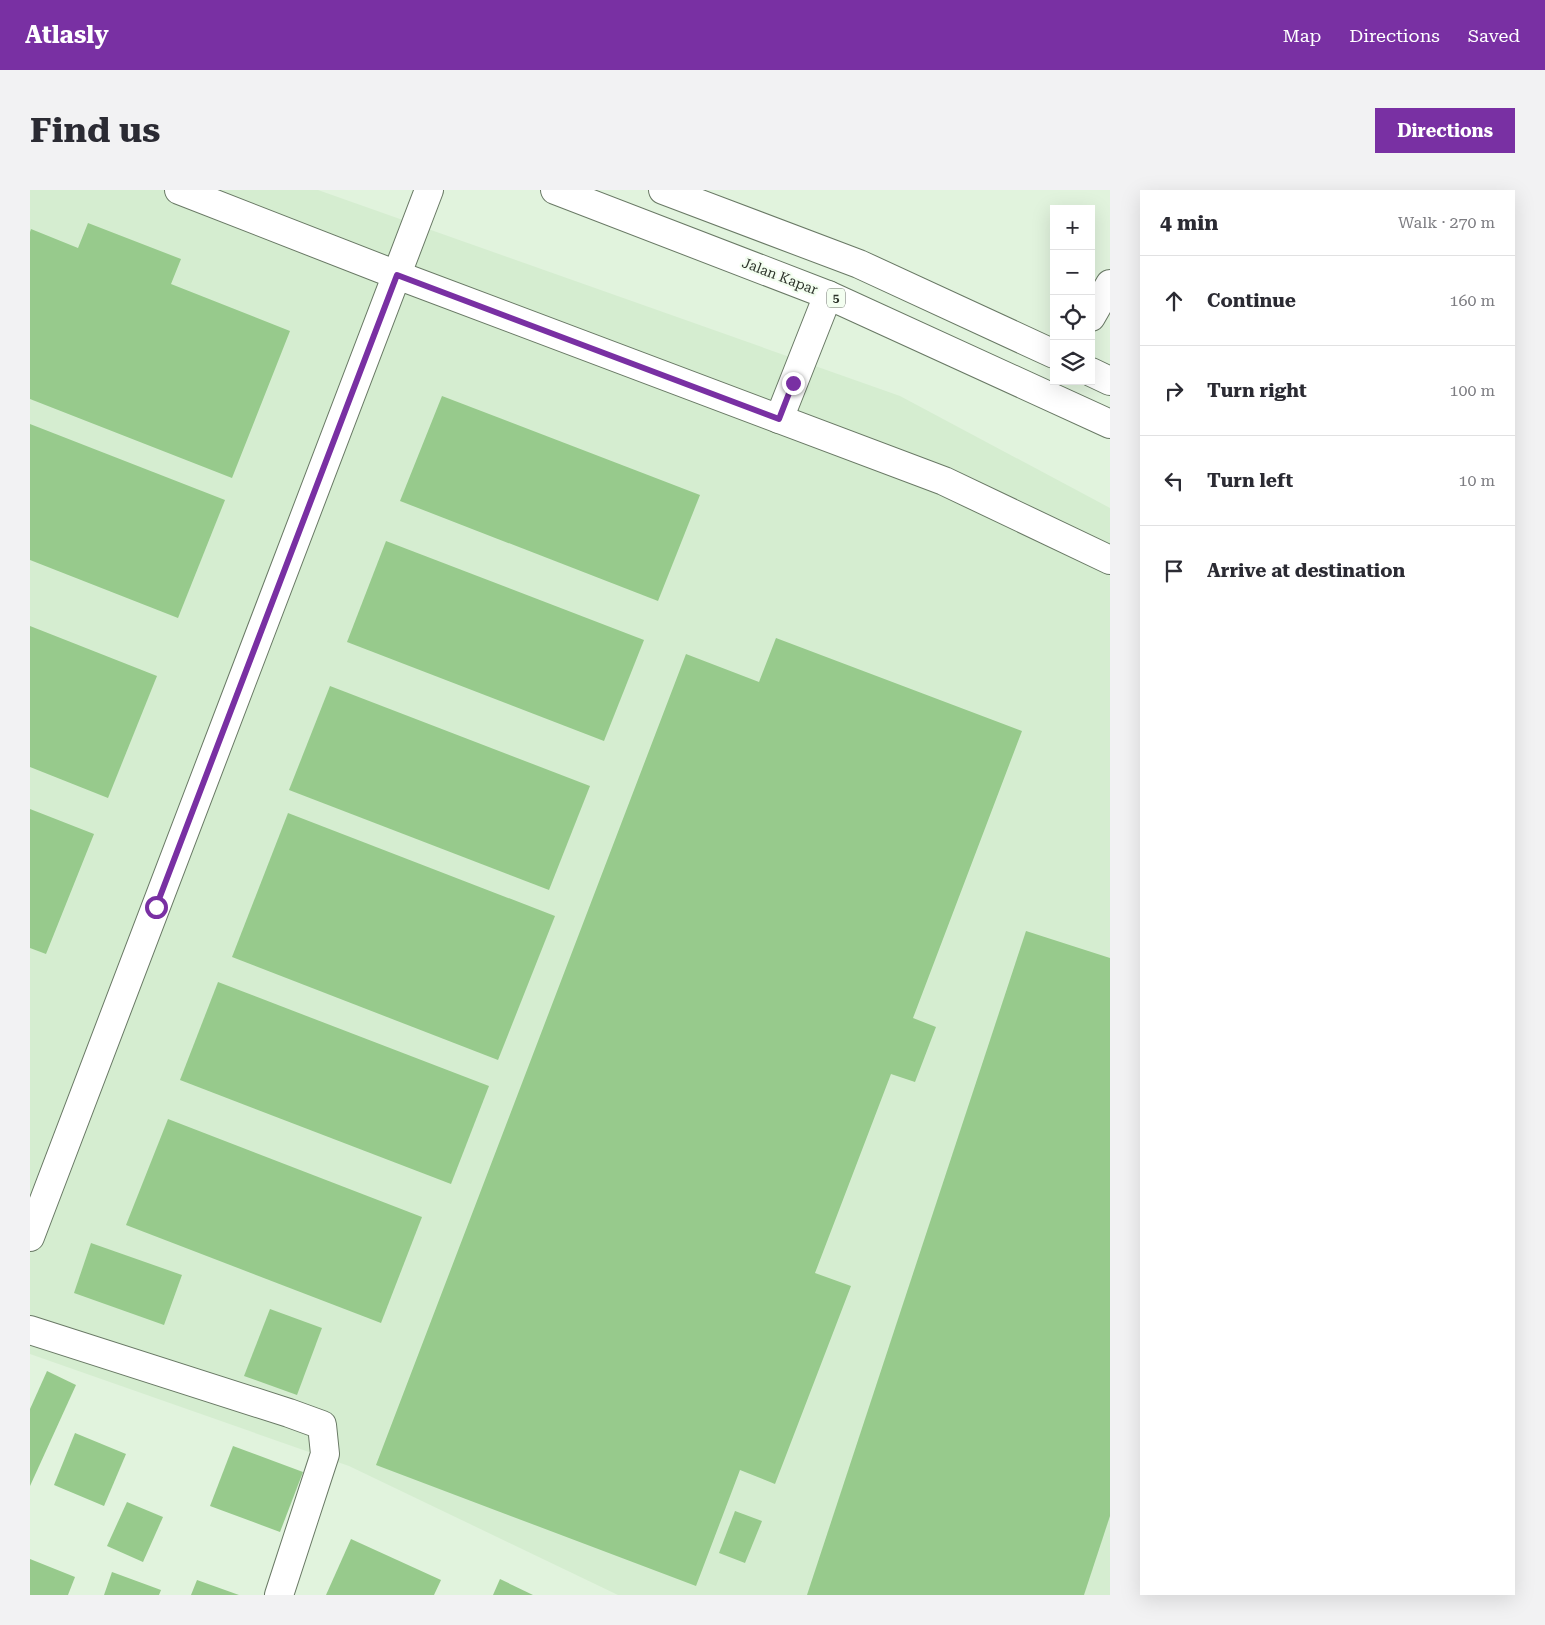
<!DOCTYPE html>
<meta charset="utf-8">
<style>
body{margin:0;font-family:"Roboto Serif",serif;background:#f2f2f3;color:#2b2b33}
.controls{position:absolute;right:15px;top:15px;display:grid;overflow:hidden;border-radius:0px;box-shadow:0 5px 20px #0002}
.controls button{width:45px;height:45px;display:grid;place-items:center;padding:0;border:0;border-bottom:1px solid #e1e1e2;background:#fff;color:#2b2b33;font:25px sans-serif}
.stop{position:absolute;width:15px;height:15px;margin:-11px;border:4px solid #7930a3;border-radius:50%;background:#fff}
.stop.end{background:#7930a3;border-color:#fff;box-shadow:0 1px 5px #0008}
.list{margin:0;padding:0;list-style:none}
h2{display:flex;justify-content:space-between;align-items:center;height:65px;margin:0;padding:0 20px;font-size:21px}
h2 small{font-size:16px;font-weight:400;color:#7c7c81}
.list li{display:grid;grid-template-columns:32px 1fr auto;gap:15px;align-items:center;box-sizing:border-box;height:90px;padding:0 20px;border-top:1px solid #e1e1e2}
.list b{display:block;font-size:19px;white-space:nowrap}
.list em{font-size:16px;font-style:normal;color:#7c7c81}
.icon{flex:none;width:28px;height:28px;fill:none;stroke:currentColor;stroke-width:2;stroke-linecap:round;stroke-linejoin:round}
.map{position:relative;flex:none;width:1080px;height:1405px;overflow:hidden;border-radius:0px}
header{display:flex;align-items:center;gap:30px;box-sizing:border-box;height:70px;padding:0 25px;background:#7930a3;color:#fff}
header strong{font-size:24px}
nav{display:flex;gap:28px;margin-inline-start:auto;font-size:18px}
.intro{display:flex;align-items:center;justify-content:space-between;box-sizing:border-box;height:120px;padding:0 30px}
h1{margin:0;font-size:35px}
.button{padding:12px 22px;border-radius:0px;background:#7930a3;color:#fff;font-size:18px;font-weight:700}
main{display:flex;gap:30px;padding:0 30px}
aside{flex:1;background:#fff;border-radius:0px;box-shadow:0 5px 20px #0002}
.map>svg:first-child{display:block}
.built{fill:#d5edd0}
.building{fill:#97ca8c}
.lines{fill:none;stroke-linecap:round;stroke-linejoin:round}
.minor-casing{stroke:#697965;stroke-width:30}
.highway-casing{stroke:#697965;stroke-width:30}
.minor{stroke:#fff;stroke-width:28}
.highway{stroke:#fff;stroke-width:28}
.route{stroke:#7930a3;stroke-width:6}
.labels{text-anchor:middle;stroke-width:4.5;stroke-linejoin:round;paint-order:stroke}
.shield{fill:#f3fef0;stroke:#687166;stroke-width:1}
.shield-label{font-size:12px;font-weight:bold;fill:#2d342b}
.street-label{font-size:14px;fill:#2d342b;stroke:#f3fef0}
</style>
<header>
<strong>Atlasly</strong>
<nav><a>Map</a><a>Directions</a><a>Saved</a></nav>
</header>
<div class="intro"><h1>Find us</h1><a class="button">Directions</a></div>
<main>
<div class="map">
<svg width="1080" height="1405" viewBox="0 0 1080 1405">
<rect width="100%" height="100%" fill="#e1f3dd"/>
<path class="built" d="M0,0h288l582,206 210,112v1087h-492l-269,-129 -319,-112z"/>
<g class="building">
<path d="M58,33l93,36 -10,25 119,47 -58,147 -202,-79v-167l1,-3 47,19z"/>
<path d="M412,206l258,99 -42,106 -258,-100z"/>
<path d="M0,234l195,76 -47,118 -148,-58z"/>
<path d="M356,351l258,99 -40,101 -257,-99z"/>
<path d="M0,436l127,50 -49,122 -78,-31z"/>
<path d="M746,448l246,93 -109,287 23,9 -21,55 -24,-8 -76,199 36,13 -76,198 -35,-14 -44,116 -320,-121 310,-811 73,28z"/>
<path d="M300,496l260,100 -41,104 -260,-100z"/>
<path d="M0,619l64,25 -48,120 -16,-6z"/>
<path d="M258,623l267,103 -57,144 -266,-103z"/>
<path d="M996,741l84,27v558l-26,79h-277z"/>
<path d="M188,792l271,104 -38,98 -271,-104z"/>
<path d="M138,929l254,98 -41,106 -255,-98z"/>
<path d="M61,1053l91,32 -18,50 -90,-32z"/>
<path d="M240,1119l52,19 -25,67 -53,-19z"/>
<path d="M17,1181l29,14 -46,101v-77z"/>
<path d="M45,1243l51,21 -22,52 -50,-21z"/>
<path d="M203,1256l70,26 -23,60 -70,-26z"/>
<path d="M97,1312l36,15 -20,45 -36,-16z"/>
<path d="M705,1321l27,10 -17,42 -26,-10z"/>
<path d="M321,1349l90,41 -7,15h-108z"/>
<path d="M0,1369l45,18 -7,18h-38z"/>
<path d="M82,1382l49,18 -2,5h-55z"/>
<path d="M470,1389l33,16h-40z"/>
<path d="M167,1390l42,15h-48z"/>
</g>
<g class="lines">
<g class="minor-casing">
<g id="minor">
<path d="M149,0l218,85 547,206 166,79"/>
<path d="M1061,127l19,-33"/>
<path d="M749,229l49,-124"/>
<path d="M0,1047l399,-1047"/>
<path d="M0,1140l259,83 33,12 3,29 -46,141"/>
</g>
</g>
<g class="highway-casing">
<g id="highway">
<path d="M525,0l273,105 282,129"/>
<path d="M633,0l196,74 195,90"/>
<path d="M1061,182l19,9"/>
</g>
</g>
<use href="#minor" class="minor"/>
<use href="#highway" class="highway"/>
</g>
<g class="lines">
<path class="route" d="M126,717l241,-632 382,144 14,-36"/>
</g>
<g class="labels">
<rect class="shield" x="797" y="98.5" width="18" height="19" rx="4"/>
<g class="shield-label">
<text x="806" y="112">5</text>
</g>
<g class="street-label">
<text transform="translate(750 86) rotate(21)" y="5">Jalan Kapar</text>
</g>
</g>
</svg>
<div class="controls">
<button>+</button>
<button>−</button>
<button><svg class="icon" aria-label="locate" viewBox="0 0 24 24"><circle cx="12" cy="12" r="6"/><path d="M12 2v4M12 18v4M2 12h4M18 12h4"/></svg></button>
<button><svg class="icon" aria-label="layers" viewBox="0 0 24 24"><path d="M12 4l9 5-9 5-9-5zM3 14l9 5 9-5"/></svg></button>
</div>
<div class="stop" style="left:126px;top:717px"></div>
<div class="stop end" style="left:763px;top:193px"></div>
</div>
<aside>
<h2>4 min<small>Walk · 270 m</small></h2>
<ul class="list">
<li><svg class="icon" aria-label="ahead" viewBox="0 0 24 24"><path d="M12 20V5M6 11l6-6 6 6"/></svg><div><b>Continue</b></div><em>160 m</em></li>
<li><svg class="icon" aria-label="right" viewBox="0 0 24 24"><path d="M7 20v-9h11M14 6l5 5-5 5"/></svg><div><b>Turn right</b></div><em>100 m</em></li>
<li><svg class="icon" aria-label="left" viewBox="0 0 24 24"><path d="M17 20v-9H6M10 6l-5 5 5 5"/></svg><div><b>Turn left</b></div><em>10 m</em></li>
<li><svg class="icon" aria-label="arrive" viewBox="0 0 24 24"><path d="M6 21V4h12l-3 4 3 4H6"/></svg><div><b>Arrive at destination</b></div></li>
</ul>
</aside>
</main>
